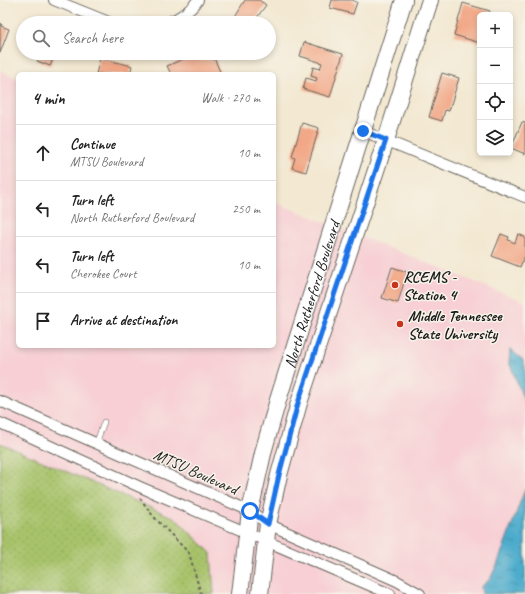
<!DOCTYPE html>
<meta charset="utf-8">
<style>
body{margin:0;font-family:Caveat,sans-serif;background:#f6f6f6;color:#222}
.controls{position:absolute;right:12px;top:12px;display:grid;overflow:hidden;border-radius:6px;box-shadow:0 2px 6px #0003}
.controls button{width:36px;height:36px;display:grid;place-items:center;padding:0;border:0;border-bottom:1px solid #e0e0e0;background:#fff;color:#222;font:20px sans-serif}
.stop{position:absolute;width:12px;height:12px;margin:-9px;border:3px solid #1a73e8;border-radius:50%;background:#fff}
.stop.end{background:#1a73e8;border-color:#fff;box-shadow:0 1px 4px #0008}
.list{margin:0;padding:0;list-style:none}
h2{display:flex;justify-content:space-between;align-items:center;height:52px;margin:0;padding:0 16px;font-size:17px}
h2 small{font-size:13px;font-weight:400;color:#767676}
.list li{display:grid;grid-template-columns:26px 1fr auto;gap:12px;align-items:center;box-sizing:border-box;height:56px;padding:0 16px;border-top:1px solid #e0e0e0}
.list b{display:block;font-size:15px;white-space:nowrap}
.list p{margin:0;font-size:13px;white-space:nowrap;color:#767676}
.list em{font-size:13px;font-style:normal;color:#767676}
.icon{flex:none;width:22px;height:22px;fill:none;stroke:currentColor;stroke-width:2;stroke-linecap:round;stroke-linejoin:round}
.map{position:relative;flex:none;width:525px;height:594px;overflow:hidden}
.search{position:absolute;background:#fff;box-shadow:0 2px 6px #0003;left:16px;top:16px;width:260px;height:44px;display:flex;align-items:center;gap:10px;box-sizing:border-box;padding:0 14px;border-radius:22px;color:#767676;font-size:15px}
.panel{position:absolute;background:#fff;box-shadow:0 2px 6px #0003;left:16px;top:72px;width:260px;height:276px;border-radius:6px}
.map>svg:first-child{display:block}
.built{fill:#f7cfd4}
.grass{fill:url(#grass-dots);stroke:#627043}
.water{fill:url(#water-ripples);stroke:#346474}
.building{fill:#f2a786}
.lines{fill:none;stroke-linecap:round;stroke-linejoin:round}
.service-casing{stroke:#67635b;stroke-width:6}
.minor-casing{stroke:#67635b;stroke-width:12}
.primary-casing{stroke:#67635b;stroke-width:18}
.path{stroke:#67635b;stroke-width:2;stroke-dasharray:3 3;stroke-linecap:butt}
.service{stroke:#fff;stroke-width:5}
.minor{stroke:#fff;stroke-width:10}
.primary{stroke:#fff;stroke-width:16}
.route{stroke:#1a73e8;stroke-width:5}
.poi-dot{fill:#c8321e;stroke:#f7f3e8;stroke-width:1.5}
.labels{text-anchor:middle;stroke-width:3;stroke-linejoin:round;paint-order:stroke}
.poi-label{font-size:16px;font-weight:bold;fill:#1c1c1c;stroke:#f7f3e8;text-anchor:start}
.street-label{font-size:16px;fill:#1c1c1c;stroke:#f7f3e8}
</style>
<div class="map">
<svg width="525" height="594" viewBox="0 0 525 594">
<defs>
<pattern id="grass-dots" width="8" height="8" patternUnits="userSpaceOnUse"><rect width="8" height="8" fill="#a7c36a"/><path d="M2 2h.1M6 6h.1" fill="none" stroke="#8fa75b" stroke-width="1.8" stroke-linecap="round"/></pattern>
<pattern id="water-ripples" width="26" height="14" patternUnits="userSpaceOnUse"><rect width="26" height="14" fill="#4daccc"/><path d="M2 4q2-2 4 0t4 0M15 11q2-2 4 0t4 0" fill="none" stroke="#3f8ba5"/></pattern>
</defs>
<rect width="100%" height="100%" fill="#f7f3e8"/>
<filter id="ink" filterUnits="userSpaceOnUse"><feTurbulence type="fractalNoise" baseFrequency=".025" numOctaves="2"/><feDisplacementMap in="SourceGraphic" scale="8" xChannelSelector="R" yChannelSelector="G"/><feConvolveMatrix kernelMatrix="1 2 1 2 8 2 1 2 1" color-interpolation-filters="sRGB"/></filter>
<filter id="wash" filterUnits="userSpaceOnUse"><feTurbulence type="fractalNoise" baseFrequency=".012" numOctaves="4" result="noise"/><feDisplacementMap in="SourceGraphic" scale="16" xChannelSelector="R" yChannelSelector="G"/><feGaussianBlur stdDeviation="0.9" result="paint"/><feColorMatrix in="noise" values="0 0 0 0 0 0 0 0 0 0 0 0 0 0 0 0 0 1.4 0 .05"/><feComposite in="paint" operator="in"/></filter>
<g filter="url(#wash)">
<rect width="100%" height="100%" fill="#f3e8d1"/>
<path class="built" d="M0,70l18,9v267h256v-144l251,100v292h-525z"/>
<path class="grass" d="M0,443l175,75 36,35 3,41h-214z"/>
<g class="water">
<path d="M510,349l12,10 3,6v38l-16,-41z"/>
<path d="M525,489v105h-43l-1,-7 9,-8 7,-14z"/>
</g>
<g id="blocks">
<g class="building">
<path d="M245,0h14l7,5 -13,18h-22z"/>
<path d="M332,0h22l-1,1 4,1 -4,12 -23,-6z"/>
<path d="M463,3l27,8 -1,4h-9v28l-26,-8z"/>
<path d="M0,23l2,1 -1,2 8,3 -9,24z"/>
<path d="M304,42l39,12 -13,43 -27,-8 3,-11 10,3 1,-3 -6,-2 2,-9 7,2 2,-6 -22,-7z"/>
<path d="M35,53h21l-6,13 -13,-5 2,-6z"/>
<path d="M197,53h15l9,21h-50l-4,-8z"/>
<path d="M100,58l32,8 -2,8h-34z"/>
<path d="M442,73l17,5 -10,33 -4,-1 -3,11 -13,-4z"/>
<path d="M522,122l3,1v31l-14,-6z"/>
<path d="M302,123l17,5 -13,44 -14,-4 3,-10 -3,-1z"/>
<path d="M501,234l8,3 -1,3 7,3 3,-9 7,3v18l-5,12 -28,-11z"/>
<path d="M392,267l15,5 -9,31 -16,-5z"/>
</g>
</g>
</g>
<g filter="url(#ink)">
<use href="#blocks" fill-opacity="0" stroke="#67635b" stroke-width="1"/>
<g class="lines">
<g class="service-casing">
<path id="service" d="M96,444l8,-22"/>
</g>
<g class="minor-casing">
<g id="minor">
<path d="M54,0l57,23"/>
<path d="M167,23c12,-5 24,-12 31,-23"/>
<path d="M363,131l162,66"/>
<path d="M0,401l250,110 18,13 129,57 23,13"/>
<path d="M0,423l140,64 250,107"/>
</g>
</g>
<g class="primary-casing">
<g id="primary">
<path id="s1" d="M240,594l10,-83 14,-62 14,-49 126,-400"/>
<path d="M260,594l8,-70 11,-49 20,-72 87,-263 44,-140"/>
</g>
</g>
<path class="path" d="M140,498l13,18 36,37 12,41"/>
<use href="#service" class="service"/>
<use href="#minor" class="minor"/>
<use href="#primary" class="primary"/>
</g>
</g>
<g class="lines" filter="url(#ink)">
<path class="route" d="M250,511l18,13 11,-49 19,-72 88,-263 -23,-9"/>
</g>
<g class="poi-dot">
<circle cx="395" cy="285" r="4"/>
<circle cx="400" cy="324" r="4"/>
</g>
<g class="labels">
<g class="poi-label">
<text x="403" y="282">RCEMS -<tspan x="403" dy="18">Station 4</tspan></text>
<text x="408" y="321">Middle Tennessee<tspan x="408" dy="18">State University</tspan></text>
</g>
<g class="street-label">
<text dy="6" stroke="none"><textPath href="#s1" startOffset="309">North Rutherford Boulevard</textPath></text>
<text transform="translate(196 471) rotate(24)" y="6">MTSU Boulevard</text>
</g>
</g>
</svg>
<div class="controls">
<button>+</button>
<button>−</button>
<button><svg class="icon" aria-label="locate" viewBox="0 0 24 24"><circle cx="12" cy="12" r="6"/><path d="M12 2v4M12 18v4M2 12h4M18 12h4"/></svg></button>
<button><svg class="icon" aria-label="layers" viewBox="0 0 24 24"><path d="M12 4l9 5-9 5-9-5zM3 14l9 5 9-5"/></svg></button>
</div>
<div class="stop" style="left:250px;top:511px"></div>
<div class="stop end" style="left:363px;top:131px"></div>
<div class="search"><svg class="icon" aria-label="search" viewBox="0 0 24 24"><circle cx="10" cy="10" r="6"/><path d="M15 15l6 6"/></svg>Search here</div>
<section class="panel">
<h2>4 min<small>Walk · 270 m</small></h2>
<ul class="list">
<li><svg class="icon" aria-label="ahead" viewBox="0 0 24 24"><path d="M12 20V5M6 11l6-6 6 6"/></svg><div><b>Continue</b><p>MTSU Boulevard</p></div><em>10 m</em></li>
<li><svg class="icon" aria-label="left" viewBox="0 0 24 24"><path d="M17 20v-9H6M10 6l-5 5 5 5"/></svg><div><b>Turn left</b><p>North Rutherford Boulevard</p></div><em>250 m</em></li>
<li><svg class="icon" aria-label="left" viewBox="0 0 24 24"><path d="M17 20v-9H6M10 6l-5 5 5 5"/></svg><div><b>Turn left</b><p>Cherokee Court</p></div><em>10 m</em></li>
<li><svg class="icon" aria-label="arrive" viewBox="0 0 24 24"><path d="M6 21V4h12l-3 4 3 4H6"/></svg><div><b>Arrive at destination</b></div></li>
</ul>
</section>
</div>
